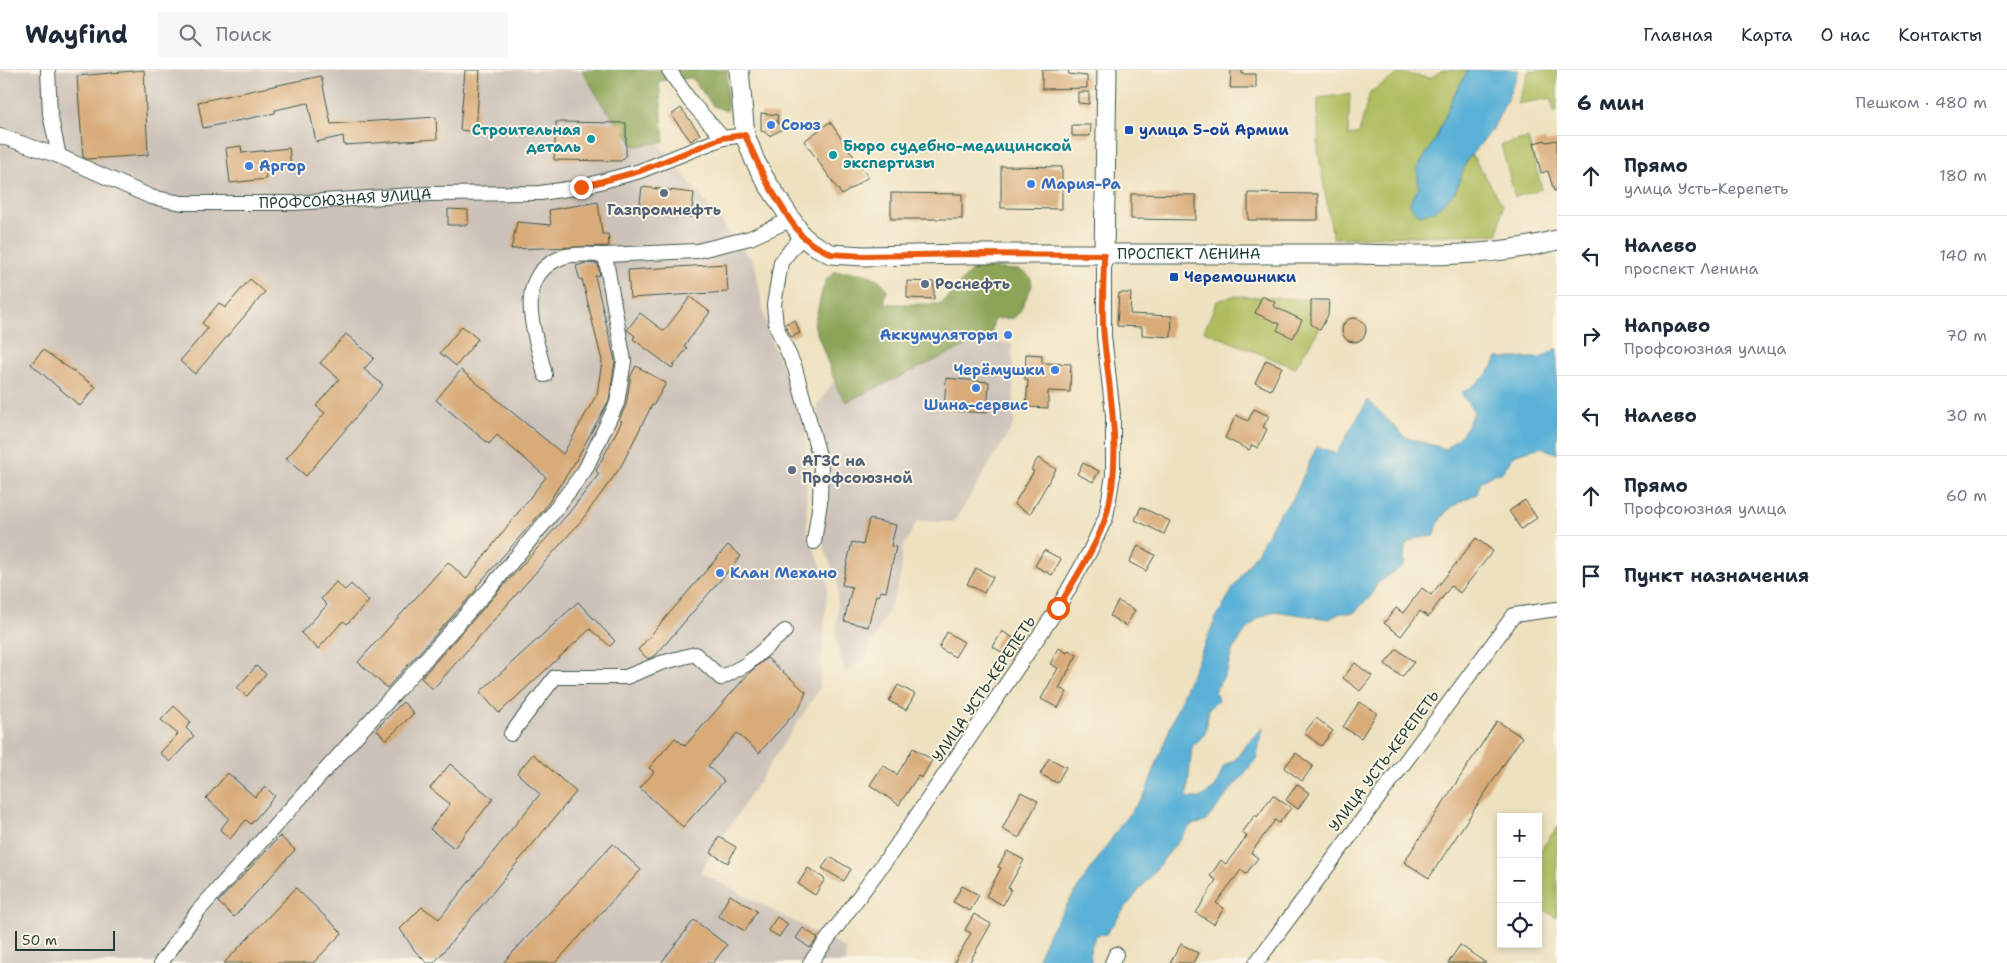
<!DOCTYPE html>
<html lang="ru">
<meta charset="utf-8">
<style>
body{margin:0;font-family:"Shantell Sans",sans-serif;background:#f6f6f7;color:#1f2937}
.controls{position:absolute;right:15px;bottom:15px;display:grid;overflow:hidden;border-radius:0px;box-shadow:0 2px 8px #0003}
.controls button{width:45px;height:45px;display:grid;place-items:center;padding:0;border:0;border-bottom:1px solid #e0e1e3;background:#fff;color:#1f2937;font:25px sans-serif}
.scale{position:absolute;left:15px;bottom:12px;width:100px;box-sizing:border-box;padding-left:5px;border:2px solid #1f3d34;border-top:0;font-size:14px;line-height:18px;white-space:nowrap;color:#1f3d34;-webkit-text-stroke:4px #fcf5e5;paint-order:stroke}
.stop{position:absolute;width:15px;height:15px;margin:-11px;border:4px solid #ea580c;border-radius:50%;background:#fff}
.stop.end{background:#ea580c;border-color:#fff;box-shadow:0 1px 5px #0008}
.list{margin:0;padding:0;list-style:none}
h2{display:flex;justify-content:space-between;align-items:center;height:65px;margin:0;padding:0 20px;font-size:21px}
h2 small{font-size:16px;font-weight:400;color:#747a83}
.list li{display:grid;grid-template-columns:32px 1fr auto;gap:15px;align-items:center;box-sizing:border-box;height:80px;padding:0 20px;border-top:1px solid #e0e1e3}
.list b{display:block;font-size:19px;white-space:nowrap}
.list p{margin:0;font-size:16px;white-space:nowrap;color:#747a83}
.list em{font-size:16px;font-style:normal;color:#747a83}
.icon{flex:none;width:28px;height:28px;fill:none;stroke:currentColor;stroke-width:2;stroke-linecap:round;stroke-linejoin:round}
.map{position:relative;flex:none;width:1557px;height:893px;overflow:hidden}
header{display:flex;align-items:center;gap:30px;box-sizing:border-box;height:70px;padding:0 25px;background:#fff;border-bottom:1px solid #e0e1e3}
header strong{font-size:24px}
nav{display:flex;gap:28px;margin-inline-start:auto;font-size:18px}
.search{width:350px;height:45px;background:#f6f6f7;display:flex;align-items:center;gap:12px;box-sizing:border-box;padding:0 18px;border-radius:0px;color:#747a83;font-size:19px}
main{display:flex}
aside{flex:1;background:#fff}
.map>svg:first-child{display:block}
.industrial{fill:#ccc2b9}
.green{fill:#afbd5f;stroke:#677d4a}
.forest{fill:#8ba456;stroke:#557045}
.water{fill:#5ab1d7;stroke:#3c7786}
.building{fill:#d8ab79}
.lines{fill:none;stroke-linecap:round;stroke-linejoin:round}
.minor-casing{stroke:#3e5649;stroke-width:16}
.secondary-casing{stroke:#3e5649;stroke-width:21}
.minor{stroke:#fff;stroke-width:14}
.secondary{stroke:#fff;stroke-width:19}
.route{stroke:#ea580c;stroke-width:6}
.shop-dot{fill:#3f7fe0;stroke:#fcf5e5;stroke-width:2}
.transit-dot{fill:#1a4fb4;stroke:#fcf5e5;stroke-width:2}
.culture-dot{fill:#0f9aa8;stroke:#fcf5e5;stroke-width:2}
.service-dot{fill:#5c6f8a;stroke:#fcf5e5;stroke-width:2}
.labels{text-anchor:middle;stroke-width:4;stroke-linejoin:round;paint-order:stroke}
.shop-label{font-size:15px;font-weight:bold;fill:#366cbe;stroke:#fcf5e5;text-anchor:start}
.culture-label{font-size:15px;font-weight:bold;fill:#0d838f;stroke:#fcf5e5;text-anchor:end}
.transit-label{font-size:15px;font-weight:bold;fill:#164399;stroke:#fcf5e5;text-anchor:start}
.street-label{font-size:15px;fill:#1f3d34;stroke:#fcf5e5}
.service-label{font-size:15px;font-weight:bold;fill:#4e5e75;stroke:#fcf5e5;text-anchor:start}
</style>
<header>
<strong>Wayfind</strong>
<div class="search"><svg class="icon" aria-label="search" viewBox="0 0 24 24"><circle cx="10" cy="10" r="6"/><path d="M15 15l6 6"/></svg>Поиск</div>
<nav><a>Главная</a><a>Карта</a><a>О нас</a><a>Контакты</a></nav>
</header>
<main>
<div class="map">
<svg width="1557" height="893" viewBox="0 0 1557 893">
<rect width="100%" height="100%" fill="#fcf5e5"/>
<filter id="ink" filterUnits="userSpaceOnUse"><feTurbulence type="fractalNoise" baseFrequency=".02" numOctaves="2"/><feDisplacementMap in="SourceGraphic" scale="10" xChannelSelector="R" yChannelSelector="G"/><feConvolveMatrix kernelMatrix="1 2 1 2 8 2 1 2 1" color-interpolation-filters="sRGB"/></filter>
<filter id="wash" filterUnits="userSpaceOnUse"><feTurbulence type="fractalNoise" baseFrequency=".0096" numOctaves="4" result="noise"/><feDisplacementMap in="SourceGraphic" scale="20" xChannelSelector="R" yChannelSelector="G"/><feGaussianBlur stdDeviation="1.12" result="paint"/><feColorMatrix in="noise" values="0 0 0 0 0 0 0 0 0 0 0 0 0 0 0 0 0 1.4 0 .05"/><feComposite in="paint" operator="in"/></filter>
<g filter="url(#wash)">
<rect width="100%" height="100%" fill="#eee1bf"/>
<g class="industrial">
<path d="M0,0h608l26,43 121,151 12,68 39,92 1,108 21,50 -9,107 -119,183 146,77 -1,14h-845z"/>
<path d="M890,270l122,3 2,81 -60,98 -37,-1 -15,29 -1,24 -6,22 -32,64 -18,13 -9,-33 2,-56 -16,-43 4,-38 2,-41 -11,-56 39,-57z"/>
</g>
<g class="green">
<path d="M1442,0h26l-15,27 -17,41 -19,31 2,18 36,5 12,-32 5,-5 31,50 -5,29 -165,4 -15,-87v-53l32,-4 -2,42 11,-3 11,-41 30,-19 31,5z"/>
<path d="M1529,0h28v42h-3l-3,-14 -34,6z"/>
<path d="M1528,68l14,51 -27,8 -14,-52z"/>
<path d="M1233,226l96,4 -1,15 -33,53 -91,-37 13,-30z"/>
<path d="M1557,757v91l-19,-12v-52z"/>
</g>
<g class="forest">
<path d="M582,0h145v41l-14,-5 -21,-28 -33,3 5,61 -29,4 -33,-42z"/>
<path d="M974,198l44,2 9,4 4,5 1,7 -13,27 -5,5 -20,1 -3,15 -145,68 -8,-12 -24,-65 9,-37 4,-9 7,-7c18,0 44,-1 53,18l-3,8 2,6h55z"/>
</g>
<g class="water">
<path d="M1468,0h51l-13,32 -14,28 -25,30 -12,32 -19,18 -17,5 -10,-11 10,-17 -2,-18 19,-31 17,-41z"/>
<path d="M1557,278v106l-16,-7 -25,7 -15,19 -7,1 -14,8 -3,12c-20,8 -40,19 -42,42l-19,2 -11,7 -1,20 -27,19 -7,13 -16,16h-14l-11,6 -55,-8 -15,7 -14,14 -13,19 -5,20 -12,20 3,10 -9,7 -4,26 -13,13 -5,51h13l15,-10 9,-22 12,-7 11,-16 16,-15 -7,31 -51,63 -14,3 -70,88 -15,21 -10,1 -6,14 1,14h-55l14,-32 26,-40 47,-69 22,-28 38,-100 33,-76 19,-33 22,-32 20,-36 17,-20 23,-51 19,8 32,-54 37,37 41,12 17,-16 11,-21 -13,-19c17,-10 28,-16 36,-35h44z"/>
</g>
<g id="blocks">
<g class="building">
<path d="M144,0l4,85 -61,4 -4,-2 -6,-81z"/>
<path d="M465,0h15l-4,62 -16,-2z"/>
<path d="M1042,0h26l1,4 18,2v12l-45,1z"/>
<path d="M1231,0h11v4h14v14h-26z"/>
<path d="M321,6l10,48 105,-7 1,22 -93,6 -1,-9 -27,6 -8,-39 -33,7v3l-72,15 -5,-26z"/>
<path d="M1078,22h11v12l-11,-1z"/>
<path d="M681,38l19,26 -9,7 -20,-26z"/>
<path d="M761,43l17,2 -1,6 6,8 -14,7 -4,-4 -4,-1z"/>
<path d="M556,52l70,1v33l-5,5 -67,-1z"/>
<path d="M830,52l38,55 -26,18 -38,-54z"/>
<path d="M1072,55h19l-1,11h-18z"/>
<path d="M1545,70l1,2 11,-2v50l-3,1 -6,-20 -7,2 -7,-30z"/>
<path d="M241,76l1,7 47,-5 2,20 -26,3 1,8 -36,4 -4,-35z"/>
<path d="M1001,96l61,1v42l-61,-1z"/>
<path d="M642,117l52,6 -3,24 -52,-7z"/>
<path d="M891,123l71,1v25h-71z"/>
<path d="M1248,123l70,1v26h-70z"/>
<path d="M1131,124l65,1v25l-65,-1z"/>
<path d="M598,132l4,32h6l1,12 -98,3 6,-27 34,3 -2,-15z"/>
<path d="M448,139l20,1v15h-20z"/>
<path d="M586,193l12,1 2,11 -5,1 20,85 -6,39 -34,62 -30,46 -69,79 1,2 -90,99 -29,-26 90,-100 18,17 80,-102 -49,-42 -8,9 -53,-44 25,-30 102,84 34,-60 5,-33 -20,-82 -2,1 -4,-14z"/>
<path d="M726,194l2,28 -98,6 -2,-28z"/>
<path d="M250,209l15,13 -70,82 -15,-13 28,-33 -6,-5 17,-20 6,5z"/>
<path d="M907,211l27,1v17l-27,-1z"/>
<path d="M1119,223h12l-1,21 42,2 -1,21 -29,-2v-8l-25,-1z"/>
<path d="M1262,226l13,6 -2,4 29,14 -9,18 -16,-8 3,-6 -25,-11z"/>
<path d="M690,227l20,15 -26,34 3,2 -15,20 -39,-29 2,-3 -8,-6 13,-17 24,18z"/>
<path d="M1311,230h18l-1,15 -8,15 -9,-6z"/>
<circle cx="1354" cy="260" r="12"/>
<path d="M795,250l5,13 -9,4 -6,-13z"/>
<path d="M462,256l16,13 -22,27 -16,-13z"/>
<path d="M346,264l28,24 -10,11 19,16 -77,91 -20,-17 39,-46 -9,-7 23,-27 -19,-16z"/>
<path d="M43,280l53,37 -16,19 -49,-42z"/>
<path d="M1026,284l16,1v8l29,1 -1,28 -22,-1v17l-22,-1 2,-27h-3z"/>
<path d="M1266,290l16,7 -11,23 -16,-7z"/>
<path d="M636,296l30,17 -13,23 -1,-1 -32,63 -39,53 -148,168 -12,-11 147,-164 31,-40 -3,-3 26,-50 -3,-1 7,-15 5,-30z"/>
<path d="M946,308l43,4 -2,31 -43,-3z"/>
<path d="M1254,339l15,7 -6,11 4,2 -9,19 -6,-3 -3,5 -24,-12 11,-23 12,6z"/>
<path d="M1038,388l18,11 -26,45 -16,-10 20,-33 -3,-1z"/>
<path d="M1083,393l16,8 -6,11 -16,-8z"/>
<path d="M1525,430l12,18 -16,11 -12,-18z"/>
<path d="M1141,437l29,14 -6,13 -29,-14z"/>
<path d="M869,449l27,6 -5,21 5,1 -10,45 -5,-1 -2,5 -3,-1 -8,32 -24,-6 8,-34 -10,-2 10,-43 11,3z"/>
<path d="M1476,468l17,13 -33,42 -9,-7 -23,31 -8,-6 -19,25 -17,-13 12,-15 7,5 19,-25 9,7z"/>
<path d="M728,475l13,11 -85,99 -8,4 -10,-9z"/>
<path d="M1138,476l17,9 -9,16 -17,-9z"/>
<path d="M1044,480l17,9 -9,16 -17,-9z"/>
<path d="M976,498l17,9 -9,16 -17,-9z"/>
<path d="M336,512l9,8 6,-6 18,17 -22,23 -4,-3 -25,28 -17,-16 26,-28 -6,-6z"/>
<path d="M1118,531l17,9 -9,16 -16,-10z"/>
<path d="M578,532l37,39 -5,5 -20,-17 -91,84 -19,-21z"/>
<path d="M1002,561l16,10 -8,16 -17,-10z"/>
<path d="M947,562l17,10 -9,15 -16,-9z"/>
<path d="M1059,578l8,5 2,-3 8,5 -18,33 8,4 -9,16 -17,-9 17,-31 -8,-4z"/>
<path d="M1397,579l17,13 -12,15 -17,-13z"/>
<path d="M767,588l39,34 -6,15 -41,46 -22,-20 -29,33 16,15 -41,46 -43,-39 14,-16 -5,-4 26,-30 10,8 65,-74z"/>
<path d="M1355,593l17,13 -12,15 -17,-13z"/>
<path d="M256,596l10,8 -19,22 -10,-8z"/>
<path d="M898,615l17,9 -9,16 -17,-9z"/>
<path d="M403,632l11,11 -28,27 -10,-11z"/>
<path d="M1359,632l18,11 -16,25 -18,-11z"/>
<path d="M174,636l17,16 -5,6 8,8 -24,26 -10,-9 18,-19 -17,-14z"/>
<path d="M1316,648l17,13 -12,15 -17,-13z"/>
<path d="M1497,651l25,16 -93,141 -25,-16z"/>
<path d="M913,678l19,12 -10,18 -4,-2 -19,29 -29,-20 13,-20 14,10z"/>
<path d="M1296,683l17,13 -11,15 -18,-13z"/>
<path d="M533,684l43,38 -142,171h-7l-12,-12 -15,-22 22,-22 17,12 101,-125 -23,-21z"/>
<path d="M1049,688l17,9 -9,16 -17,-9z"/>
<path d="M450,694l43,35 -39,49 -24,-19 20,-25 -20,-16z"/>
<path d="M228,703l27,24 10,-10 10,9 -24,28 -5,-4 -16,19 -10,-9 9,-12 -23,-20z"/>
<path d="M1297,714l12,9 -11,16 -12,-9z"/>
<path d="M1021,722l17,9 -19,37 -17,-9z"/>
<path d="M1273,725l18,13 -12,15 -4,-3 -24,33 7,5 -12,16 -5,-4 -25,33 8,5 -10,16 -18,-11 20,-33 -6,-4 11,-16 5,4 21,-28 -5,-3 13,-18 2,2z"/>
<path d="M280,766l15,14 -61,67 -16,-15z"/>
<path d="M719,767l17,10 -8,16 -17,-10z"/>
<path d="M613,774l28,26 -86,93h-52z"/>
<path d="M1007,781l17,9 -16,28 3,1 -8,16 -17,-9 15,-28 -3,-1z"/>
<path d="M830,787l21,12 -7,12 -22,-13z"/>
<path d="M808,798l17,11 -10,16 -17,-11z"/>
<path d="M962,816l17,9 -9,16 -17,-9z"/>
<path d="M296,818l46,45 -29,30h-89z"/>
<path d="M730,825l27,16 -12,20 -27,-15z"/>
<path d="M974,844l17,10 -22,39h-15l17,-30 -6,-3z"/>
<path d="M777,847l11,7 -9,13 -11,-7z"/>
<path d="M694,850l33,25 -14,18h-52z"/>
<path d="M803,858l15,10 -8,10 -14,-10z"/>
<path d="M1181,874l17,9 -5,10h-23z"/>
<path d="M1460,875l26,18h-38z"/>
</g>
</g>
</g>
<g filter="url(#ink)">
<use href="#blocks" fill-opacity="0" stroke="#3e5649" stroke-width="1"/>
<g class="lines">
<g class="minor-casing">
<g id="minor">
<path d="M48,0l2,44 9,42"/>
<path d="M669,0l21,31 33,37 22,-3"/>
<path id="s1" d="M0,66l59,20 92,41 31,6h112l134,-9 112,-1 41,-6 59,-16 83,-33"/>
<path d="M802,166l-21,26 -7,43 2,21 19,42 26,95 -1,39 -6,40"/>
<path d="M545,305c-9,-40 -35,-99 18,-118 11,-4 29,-2 42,-2"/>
<path d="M511,664l44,-57h71l35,-14 34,-9 26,24 26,-14 38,-33"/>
<path d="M161,893l37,-52 292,-323 62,-74 33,-44 32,-67 7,-42 -19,-106 92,-4 53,-13 40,-18"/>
<path d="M810,893l84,-114 164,-241 31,-55 17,-36 7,-42v-60l-9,-79v-81"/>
<path d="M1112,893l4,-9"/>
<path d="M1256,893l258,-348 43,-6"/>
</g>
</g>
<g class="secondary-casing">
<g id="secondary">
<path id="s2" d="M739,0l6,65 10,26 11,20 36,55 10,8 19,10 32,2 105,-2h391c66,2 133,3 198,-14"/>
<path d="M1104,185l3,-185"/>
</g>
</g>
<use href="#minor" class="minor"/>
<use href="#secondary" class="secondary"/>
</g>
</g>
<g class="lines" filter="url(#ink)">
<path class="route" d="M581,117l59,-16 82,-33 23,-3 21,46 24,39 12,16 10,8 19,10 32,2 105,-2 136,1c0,27 -3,56 0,83 6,59 19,120 2,178 -9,30 -32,64 -48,92"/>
</g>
<g class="shop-dot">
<circle cx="771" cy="55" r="5"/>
<circle cx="249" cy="96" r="5"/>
<circle cx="1031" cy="114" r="5"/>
<circle cx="1008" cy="265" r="5"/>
<circle cx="1055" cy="300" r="5"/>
<circle cx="976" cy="318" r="5"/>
<circle cx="720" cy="503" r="5"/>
</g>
<g class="transit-dot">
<rect x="1124" y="55" width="10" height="10" rx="2.5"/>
<rect x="1169" y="202" width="10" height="10" rx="2.5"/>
</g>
<g class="culture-dot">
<circle cx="591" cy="69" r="5"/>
<circle cx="833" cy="85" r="5"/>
</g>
<g class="service-dot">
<circle cx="664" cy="123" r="5"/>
<circle cx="925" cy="214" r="5"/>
<circle cx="792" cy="400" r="5"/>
</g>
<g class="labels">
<g class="shop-label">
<text x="781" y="60">Союз</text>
<text x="259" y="101">Аргор</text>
<text x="1041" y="119">Мария-Ра</text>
<text x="998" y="270" text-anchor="end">Аккумуляторы</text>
<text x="1045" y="305" text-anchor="end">Черёмушки</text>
<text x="976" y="340" text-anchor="middle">Шина-сервис</text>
<text x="730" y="508">Клан Механо</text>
</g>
<g class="culture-label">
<text x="581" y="65">Строительная<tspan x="581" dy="17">деталь</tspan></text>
<text x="843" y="81" text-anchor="start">Бюро судебно-медицинской<tspan x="843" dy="17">экспертизы</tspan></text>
</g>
<g class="transit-label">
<text x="1139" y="65">улица 5-ой Армии</text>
<text x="1184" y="212">Черемошники</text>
</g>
<g class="street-label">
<text dy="5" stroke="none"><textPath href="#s1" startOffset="358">ПРОФСОЮЗНАЯ УЛИЦА</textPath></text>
<text dy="5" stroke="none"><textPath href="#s2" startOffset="574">ПРОСПЕКТ ЛЕНИНА</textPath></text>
<text transform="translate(984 619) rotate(-56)" y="5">УЛИЦА УСТЬ-КЕРЕПЕТЬ</text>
<text transform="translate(1384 691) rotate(-53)" y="5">УЛИЦА УСТЬ-КЕРЕПЕТЬ</text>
</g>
<g class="service-label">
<text x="664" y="145" text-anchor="middle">Газпромнефть</text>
<text x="935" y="219">Роснефть</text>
<text x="802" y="396">АГЗС на<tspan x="802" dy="17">Профсоюзной</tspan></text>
</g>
</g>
</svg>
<div class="controls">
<button>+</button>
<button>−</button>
<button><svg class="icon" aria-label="locate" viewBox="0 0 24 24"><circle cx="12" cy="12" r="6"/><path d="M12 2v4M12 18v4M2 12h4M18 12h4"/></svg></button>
</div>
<div class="scale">50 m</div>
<div class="stop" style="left:1058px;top:538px"></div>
<div class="stop end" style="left:581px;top:117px"></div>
</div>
<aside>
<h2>6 мин<small>Пешком · 480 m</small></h2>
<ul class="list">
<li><svg class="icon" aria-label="ahead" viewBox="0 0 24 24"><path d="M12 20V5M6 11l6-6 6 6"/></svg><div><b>Прямо</b><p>улица Усть-Керепеть</p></div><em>180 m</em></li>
<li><svg class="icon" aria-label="left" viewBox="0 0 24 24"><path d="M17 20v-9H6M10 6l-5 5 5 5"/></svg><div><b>Налево</b><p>проспект Ленина</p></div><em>140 m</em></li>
<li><svg class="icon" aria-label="right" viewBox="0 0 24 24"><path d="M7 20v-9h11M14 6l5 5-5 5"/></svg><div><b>Направо</b><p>Профсоюзная улица</p></div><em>70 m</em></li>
<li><svg class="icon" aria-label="left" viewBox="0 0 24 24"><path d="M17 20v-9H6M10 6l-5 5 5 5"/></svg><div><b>Налево</b></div><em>30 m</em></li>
<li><svg class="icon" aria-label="ahead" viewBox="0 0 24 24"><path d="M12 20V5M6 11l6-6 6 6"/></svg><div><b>Прямо</b><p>Профсоюзная улица</p></div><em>60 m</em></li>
<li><svg class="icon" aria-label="arrive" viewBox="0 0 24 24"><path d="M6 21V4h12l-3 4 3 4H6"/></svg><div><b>Пункт назначения</b></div></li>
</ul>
</aside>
</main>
